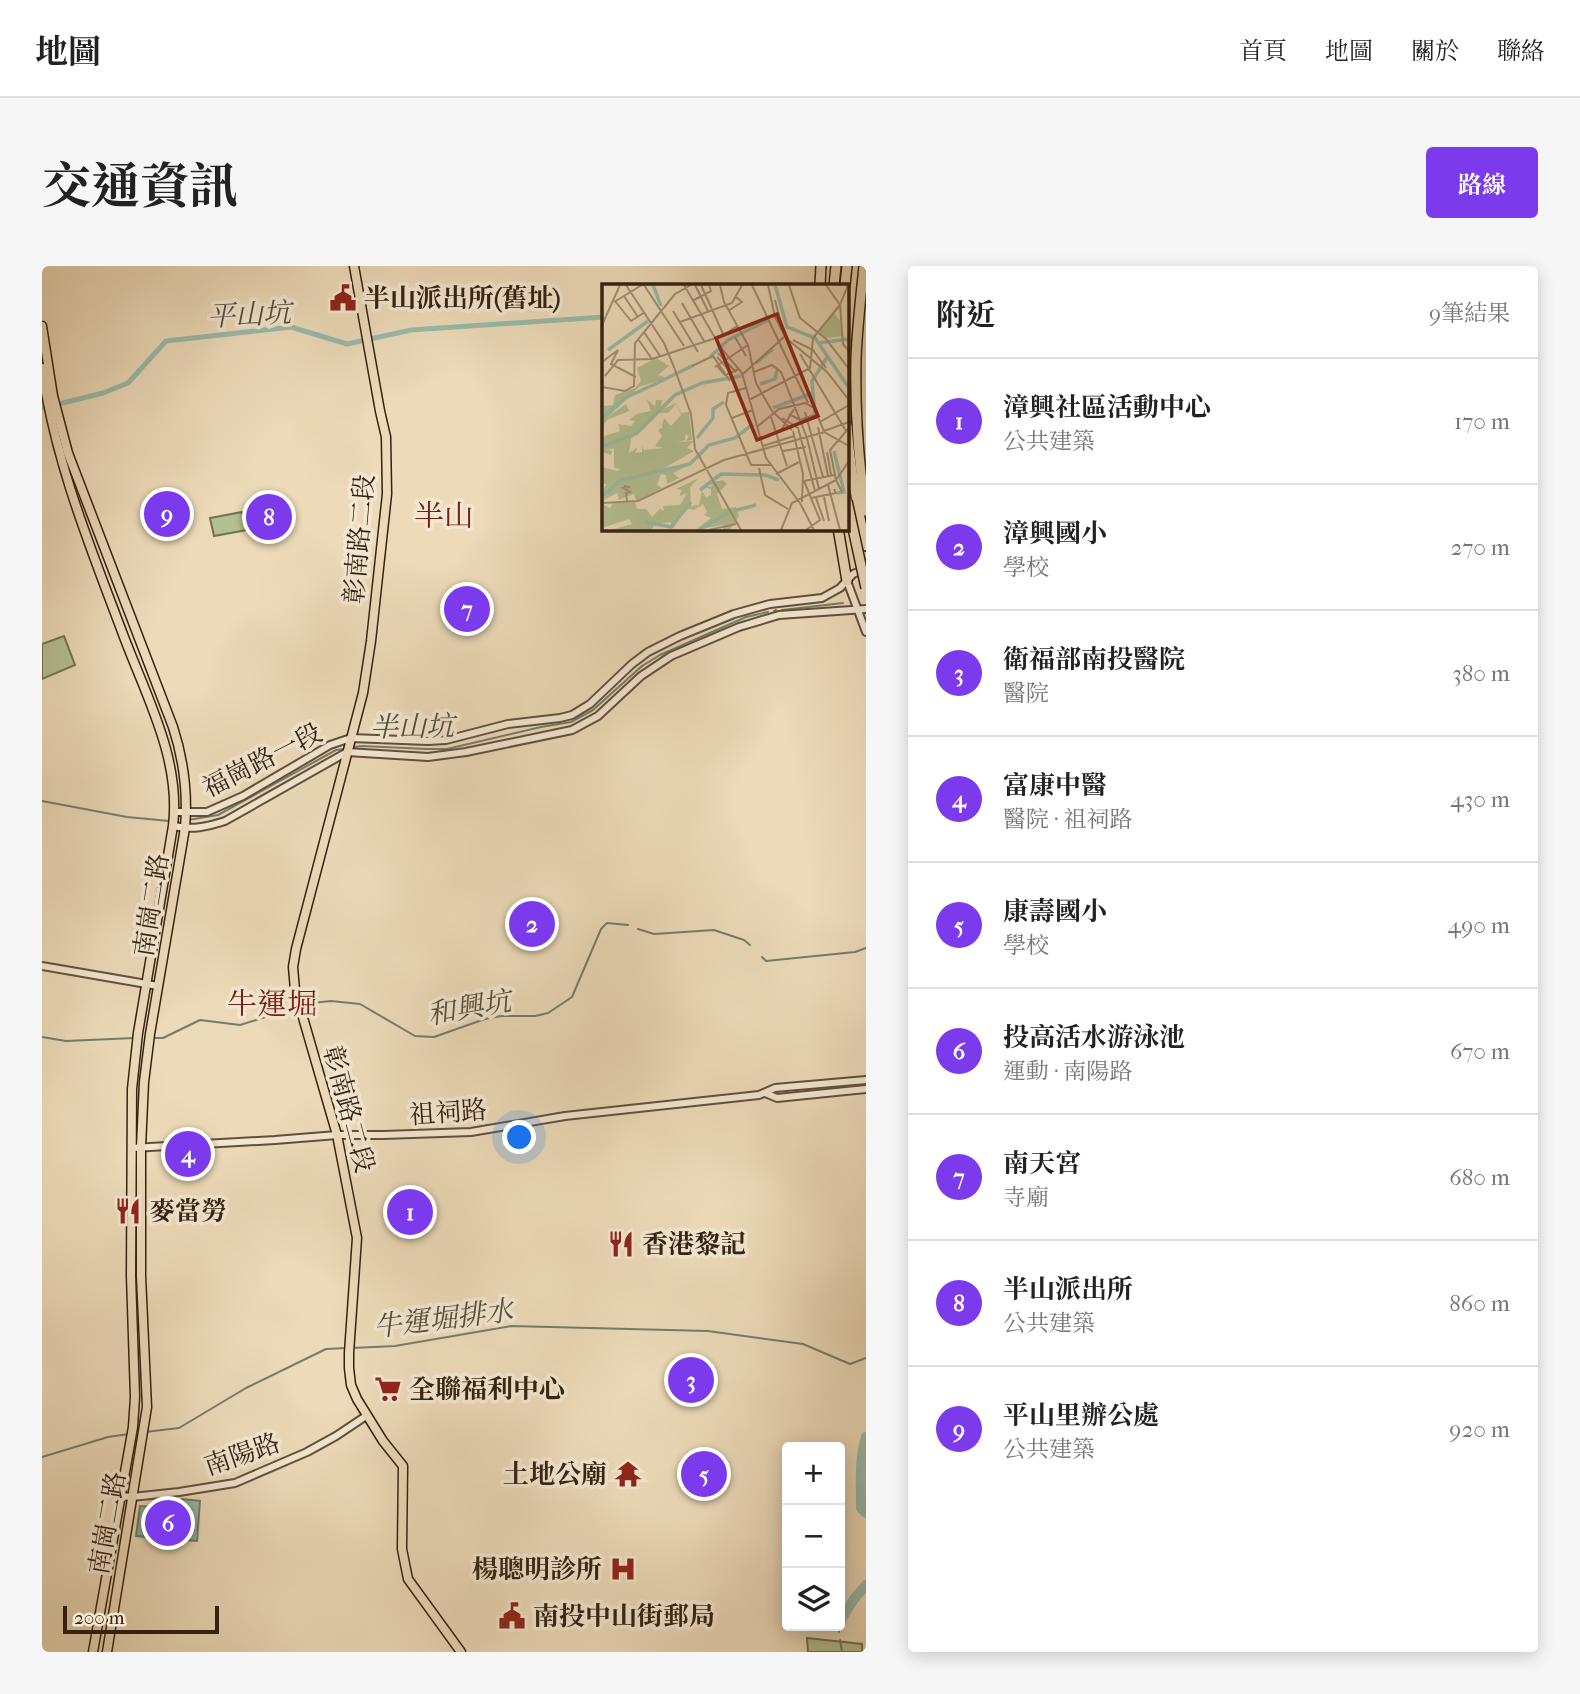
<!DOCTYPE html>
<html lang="zh-TW">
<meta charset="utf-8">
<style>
body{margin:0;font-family:"IM FELL French Canon","Noto Serif TC",serif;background:#f6f6f6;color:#222}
.controls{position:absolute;right:21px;bottom:21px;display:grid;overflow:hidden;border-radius:7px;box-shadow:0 4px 18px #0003}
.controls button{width:63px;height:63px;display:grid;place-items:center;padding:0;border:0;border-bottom:2px solid #e0e0e0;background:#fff;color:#222;font:35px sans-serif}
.scale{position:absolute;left:21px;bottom:18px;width:156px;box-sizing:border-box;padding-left:7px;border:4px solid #342212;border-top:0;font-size:19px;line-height:24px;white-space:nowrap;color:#342212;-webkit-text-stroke:5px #f3e7d1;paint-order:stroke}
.you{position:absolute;left:478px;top:872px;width:24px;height:24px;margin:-18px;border:5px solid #fff;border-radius:50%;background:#1a73e8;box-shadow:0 0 0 10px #1a73e833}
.badge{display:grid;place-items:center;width:46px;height:46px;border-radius:50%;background:#7c3aed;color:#fff;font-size:23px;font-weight:700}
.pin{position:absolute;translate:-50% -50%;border:4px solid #fff;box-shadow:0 2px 7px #0006}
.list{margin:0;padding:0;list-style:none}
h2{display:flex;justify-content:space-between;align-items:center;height:91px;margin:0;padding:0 28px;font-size:30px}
h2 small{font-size:23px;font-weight:400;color:#767676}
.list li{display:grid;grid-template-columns:46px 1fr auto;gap:21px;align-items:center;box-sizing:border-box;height:126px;padding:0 28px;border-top:2px solid #e0e0e0}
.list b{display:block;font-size:26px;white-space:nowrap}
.list p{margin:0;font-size:23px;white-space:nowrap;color:#767676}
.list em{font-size:23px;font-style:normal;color:#767676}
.icon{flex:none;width:38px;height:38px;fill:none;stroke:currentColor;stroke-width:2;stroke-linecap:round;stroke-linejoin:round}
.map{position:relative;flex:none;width:824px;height:1386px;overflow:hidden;border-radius:7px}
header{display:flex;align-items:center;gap:42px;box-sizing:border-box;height:98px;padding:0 35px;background:#fff;border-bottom:2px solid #e0e0e0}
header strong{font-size:33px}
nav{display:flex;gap:38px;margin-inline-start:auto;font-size:24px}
.intro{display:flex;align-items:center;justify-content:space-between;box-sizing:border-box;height:168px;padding:0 42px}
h1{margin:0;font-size:49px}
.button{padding:18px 32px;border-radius:7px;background:#7c3aed;color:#fff;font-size:24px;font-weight:700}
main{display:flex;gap:42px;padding:0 42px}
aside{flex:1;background:#fff;border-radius:7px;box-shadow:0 4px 18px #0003}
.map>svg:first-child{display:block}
.green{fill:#b4c092;stroke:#747152;stroke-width:2}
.water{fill:#99bbab;stroke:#717e6e;stroke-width:2}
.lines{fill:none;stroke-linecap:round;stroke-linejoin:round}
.stream{stroke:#717e6e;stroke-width:2}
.canal{stroke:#99bbab;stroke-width:5}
.river{stroke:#99bbab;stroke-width:10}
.tertiary-casing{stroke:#62503c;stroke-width:10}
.primary-casing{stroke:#342212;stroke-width:11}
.motorway-casing{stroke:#342212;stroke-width:12}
.tertiary{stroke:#f3e7d1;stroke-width:6}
.primary{stroke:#ecdab8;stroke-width:8}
.motorway{stroke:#ecdab8;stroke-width:9}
.motorway-bridge-casing{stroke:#342212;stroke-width:12;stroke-linecap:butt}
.motorway-bridge{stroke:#ecdab8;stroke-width:9}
.labels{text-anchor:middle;stroke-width:7;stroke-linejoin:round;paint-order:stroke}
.poi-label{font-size:26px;font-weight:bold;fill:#342212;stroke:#f3e7d1;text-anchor:start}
.street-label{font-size:26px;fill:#342212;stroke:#f3e7d1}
.water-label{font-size:28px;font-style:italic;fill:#525040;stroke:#f3e7d1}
.quarter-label{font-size:30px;fill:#7a1f14;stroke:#f3e7d1}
.inset-river{fill:none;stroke:#99bbab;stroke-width:3.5}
.inset-road{fill:none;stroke:#a29076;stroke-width:2}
.view{fill:#8f2418;fill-opacity:0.15;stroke:#8f2418;stroke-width:3.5}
.inset-edge{fill:none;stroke:#342212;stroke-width:3.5}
</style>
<header>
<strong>地圖</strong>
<nav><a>首頁</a><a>地圖</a><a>關於</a><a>聯絡</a></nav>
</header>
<div class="intro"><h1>交通資訊</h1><a class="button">路線</a></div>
<main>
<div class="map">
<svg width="824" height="1386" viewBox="0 0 824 1386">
<rect width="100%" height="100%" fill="#ecdab8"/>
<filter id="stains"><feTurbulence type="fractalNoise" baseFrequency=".00286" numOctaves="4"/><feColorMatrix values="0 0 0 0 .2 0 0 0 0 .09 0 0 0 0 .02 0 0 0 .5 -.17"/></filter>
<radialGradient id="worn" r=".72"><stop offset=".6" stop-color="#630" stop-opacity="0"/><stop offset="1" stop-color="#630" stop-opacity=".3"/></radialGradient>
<g class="green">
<path d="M200,246l5,18 -33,6 -4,-18z"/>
<path d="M22,370l11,29 -33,14v-35z"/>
<path d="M765,1372l55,6v8h-54z"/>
</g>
<path class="water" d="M140,1233l18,2 -3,40 -61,-5 4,-30 40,3z"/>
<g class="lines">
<g class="stream">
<path d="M740,344l61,-7"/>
<path d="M732,345l2,-1"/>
<path d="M311,481l9,-1 65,3h20l94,-22 30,-5 22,-12 49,-44 18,-11 86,-38 22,-5"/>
<path d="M0,535l85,16 42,4"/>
<path d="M146,554l30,-5 118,-65 8,-1"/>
<path d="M596,663l16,5 60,-4 30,10 6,5"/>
<path d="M720,691l4,4 89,-9 11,-4"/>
<path d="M260,740l10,-3 19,-2 29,3 55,32 19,1 51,-18 16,-3h34l13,-3 24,-16 29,-68 6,-6 21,2"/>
<path d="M0,771l24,4 68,-3"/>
<path d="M112,772h9l37,-18 40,5 57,-18"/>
<path d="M310,1082l43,-2 116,-20 197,5 95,13 47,20 16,-6"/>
<path d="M103,1166l34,-4 67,-40 80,-39 21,-1"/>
<path d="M0,1191l66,-20 21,-3"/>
<path d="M797,1360v6"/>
<path d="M798,1374l2,12"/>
</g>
<path class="canal" d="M0,142l61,-15 25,-10 38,-42 125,-14 56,17 64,-14 193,-13"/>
<g class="river">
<path d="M824,1171c-7,23 -5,47 -5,71l5,5"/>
<path d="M798,1355l14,-22 12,-14"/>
</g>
<g class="tertiary-casing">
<g id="tertiary">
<path d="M805,315l19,51"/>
<path d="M133,546h32l36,-16 87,-51 21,-7 77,3 18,-1 62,-16 52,-6 12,-3 18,-11 42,-40 16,-12 32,-16 54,-22 36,-10 52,-6 18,-10 13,-14 12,-5"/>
<path d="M131,560c20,4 33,1 52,-5l122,-69 81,5 38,-5 106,-22 26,-14 43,-40 30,-20 68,-29 40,-12 87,-6"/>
<path d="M0,700l116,20"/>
<path d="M723,827l12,5 89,-9"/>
<path d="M90,882l143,-8 62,-5h46l88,-3 94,-16 194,-21 16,-7 91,-8"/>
<path d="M78,1230l12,1 47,-5 56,-9 72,-31 29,-16 30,-20"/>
</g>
</g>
<g class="primary-casing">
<g id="primary">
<path d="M312,0l26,145 6,26 1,57 -16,147 -8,52 -67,256 -3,18 2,23 42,145 20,103 -8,115v15l2,17 6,14 26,42 20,25 -1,83 6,30 53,73"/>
<path d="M0,60l11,70 15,57 105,274c11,34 15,66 12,101l-35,206 -6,48 -3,65v129l6,131 -40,245"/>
<path d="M0,102c13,94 49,181 82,269 23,61 57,123 49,189l-35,207 -6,56 -1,187 4,121 -2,30 -40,225"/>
</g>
</g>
<g class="motorway-casing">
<g id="motorway">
<path d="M822,0c-3,31 -7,62 -8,93 -1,51 2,101 10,152"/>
<path d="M778,19l1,-19"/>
<path d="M792,19l2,-19"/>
<path d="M803,19l2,-19"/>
<path d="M805,160c3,41 10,80 19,120"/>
<path d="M796,262l9,53"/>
</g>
</g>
<use href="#tertiary" class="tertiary"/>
<use href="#primary" class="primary"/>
<use href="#motorway" class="motorway"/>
<g class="motorway-bridge-casing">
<path id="motorway-bridge" d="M805,235l19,87"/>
</g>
<use href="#motorway-bridge" class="motorway-bridge"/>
</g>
<defs>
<g id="civic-bare" transform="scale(2.1)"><path d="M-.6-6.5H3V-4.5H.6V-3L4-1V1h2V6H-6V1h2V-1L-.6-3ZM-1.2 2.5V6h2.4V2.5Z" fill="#8f2418" stroke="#f3e7d1" stroke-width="2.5" paint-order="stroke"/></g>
<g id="restaurant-bare" transform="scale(2.1)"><path d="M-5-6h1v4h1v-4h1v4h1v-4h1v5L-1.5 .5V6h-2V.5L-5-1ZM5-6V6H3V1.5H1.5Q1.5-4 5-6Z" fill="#8f2418" stroke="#f3e7d1" stroke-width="2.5" paint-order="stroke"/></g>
<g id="supermarket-bare" transform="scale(2.1)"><path d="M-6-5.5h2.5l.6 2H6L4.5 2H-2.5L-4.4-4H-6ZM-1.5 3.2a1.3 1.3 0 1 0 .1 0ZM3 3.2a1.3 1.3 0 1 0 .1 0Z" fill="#8f2418" stroke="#f3e7d1" stroke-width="2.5" paint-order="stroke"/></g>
<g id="temple-bare" transform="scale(2.1)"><path d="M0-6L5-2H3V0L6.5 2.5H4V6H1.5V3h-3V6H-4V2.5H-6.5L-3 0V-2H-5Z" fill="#8f2418" stroke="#f3e7d1" stroke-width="2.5" paint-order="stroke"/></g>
<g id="hospital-bare" transform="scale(2.1)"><path d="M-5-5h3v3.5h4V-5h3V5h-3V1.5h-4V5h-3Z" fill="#8f2418" stroke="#f3e7d1" stroke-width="2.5" paint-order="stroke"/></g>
</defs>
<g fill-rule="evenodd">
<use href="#civic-bare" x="301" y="32"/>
<use href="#restaurant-bare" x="86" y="945"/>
<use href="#restaurant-bare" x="579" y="978"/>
<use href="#supermarket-bare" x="346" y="1123"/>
<use href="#temple-bare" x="586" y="1208"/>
<use href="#hospital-bare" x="581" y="1303"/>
<use href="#civic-bare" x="470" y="1350"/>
</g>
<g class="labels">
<g class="poi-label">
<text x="322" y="41">半山派出所(舊址)</text>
<text x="107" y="954">麥當勞</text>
<text x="600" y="987">香港黎記</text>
<text x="367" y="1132">全聯福利中心</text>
<text x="565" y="1217" text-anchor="end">土地公廟</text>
<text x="560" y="1312" text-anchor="end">楊聰明診所</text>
<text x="491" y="1359">南投中山街郵局</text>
</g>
<g class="street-label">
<text transform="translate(317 273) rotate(-85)" y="9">彰南路二段</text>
<text transform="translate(220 494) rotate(-27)" y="9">福崗路一段</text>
<text transform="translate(109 639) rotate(-81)" y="9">南崗二路</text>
<text transform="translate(307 843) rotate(75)" y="9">彰南路二段</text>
<text transform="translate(406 846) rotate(-4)" y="9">祖祠路</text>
<text transform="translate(200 1188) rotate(-19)" y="9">南陽路</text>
<text transform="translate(65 1257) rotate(-80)" y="9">南崗二路</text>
</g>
<g class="water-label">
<text transform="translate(207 48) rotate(-3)" y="10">平山坑</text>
<text transform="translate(370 460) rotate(-1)" y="10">半山坑</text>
<text transform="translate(427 741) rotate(-10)" y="10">和興坑</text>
<text transform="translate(401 1052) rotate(-7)" y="10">牛運堀排水</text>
</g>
<g class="quarter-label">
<text x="402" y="260">半山</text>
<text x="230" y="748">牛運堀</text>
</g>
</g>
<g transform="translate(560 18)">
<rect width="247" height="247" fill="#ecdab8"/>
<path d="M232,29l6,8 2,15 -15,2 -9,-6zM54,74l13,8 -11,9 9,3 -28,9 -30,29 17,-12 3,7 -22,9 -5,8 1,-22 10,-1 2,-10 20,-7 6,-7 -4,-13zM45,116l8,6 1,-6h6l-2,11 16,-8 5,10 8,-1 3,28 -6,1 3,-5 -4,-2v6l-8,2 16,-1 -6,7 7,3 -33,19 27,-4 -15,7 6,5 -12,6 -1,-9 -5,-1 -4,11 5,3 -26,13 -2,-7 -15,6 -2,-7 -15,8 8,-11 -8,4 4,-10h-4v-17l15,4 4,-2 -7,-1v-20l-6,2 4,1 -1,4 -9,-3v-15l18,-6 -2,-7 13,2 4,-5 -6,-1 8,-6 14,-3zM74,120l5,11 -10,11 -7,-8 -2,7 -5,-5 6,7 -5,3 4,6 -7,10 8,2 -19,2 -2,-4v6l-7,1 3,-6 -9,6 2,-14 27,-26h10zM97,194l-9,9 1,19 8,-1 3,-14 4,6 5,-2v-6l-7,-2 10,-1 -6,-3 15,-3 4,4 -10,10 5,15 14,-2 3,9 -9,14h-7v-5l-28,5 16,-12 -7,-3 3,-3 -4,-8 -9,6 -9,-2 -12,21 -2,-7 -16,2 -4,6h-40l21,-6 -3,-5 -27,9v-24l8,4 3,-5 22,-1 2,7h9l6,8 8,-8 4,2 -1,-5 17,-1 7,-12 -8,3 3,-6 -6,-1z" fill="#b4c092" fill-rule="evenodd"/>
<path class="inset-river" d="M51,1l8,21M173,1l12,42 28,11 34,50M216,59l31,-4M6,66l40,-29M108,73l18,-17 40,-20M154,79l17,-14M158,100l15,-5 2,-9M51,101l41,-20M171,124l40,-15M213,129l-3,-32 16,-25M0,134l25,-21 26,-12M95,154l16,-20v-9l11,-7M0,163l35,-14 38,-38 27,-12 39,-7M232,167l10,41 -7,1M98,206l21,-16 44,1 14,5M0,213l19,-17 69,-16 19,-19 26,-7 18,-14M131,227l23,-6M43,238l26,5 20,-25M97,246l29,-17"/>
<path class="inset-road" d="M24,1l38,58 10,24M42,1l40,61M82,1l37,63 21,25 24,85 34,45 14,27M93,1l13,26M99,1l23,51M118,1l4,17 24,43 8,38 16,28 20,19M150,1l56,118M166,1l7,32 11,21 41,34 22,28M187,1l11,33 26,21 23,30M224,1l14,20M246,1l-8,20 3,39 6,7M22,12l14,21M173,16l6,23M13,17l16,20 14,-9M90,17l19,-10 -2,-6M12,18l28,-17M80,19l22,38M71,27l25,41M126,27l14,-9 -6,-5M78,38l52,-19 10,-18M0,41l18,-40M42,48l16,24M133,53l11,19M36,55l14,20M191,56l20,10 13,18M116,69l18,19M198,70l46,77M115,73l15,16M0,78l16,-12 -7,14 25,13M90,82l21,-10 17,25M115,82l8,9 14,-6M72,83l17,47 4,35 46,81M113,83l33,-22M152,88l18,-7 9,7 26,66 12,51M141,90l42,-38M3,92l13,-16 34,-1 70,-23 15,-10M0,103l23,4 9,-5 1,-43 40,-49 16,-9M144,104l-18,5 -2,12 25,60h20M147,116l61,-32 3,-30 27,-33M203,128l18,65M187,130l11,6 17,-6M169,133l16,49M130,134l21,-8M180,134l16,10 17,63M218,138l29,-17M156,142l21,-17 26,-6 9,5 10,23 25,-9M216,143l10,49M191,147l10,43 -1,28M178,148l14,-23M222,148l25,14M161,162l31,-10M181,167l23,-4M225,168l4,23M157,184l6,27 23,14M174,190l23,-12M234,196l-6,-30 19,-22M226,201l12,45M22,202l6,1 -7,1 7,4 -4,1 1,8M240,208l-6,-12 13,-19M222,213l5,24M209,214l25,-5 -2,-4M214,214l8,23M0,219l36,-2 86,-41 101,-28M107,246l27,-6M179,246l11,-27 44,-23M204,246l14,-10 -16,-39 30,-6"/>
<path class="view" d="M175,30l41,102 -61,24 -41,-102z"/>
<rect width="247" height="247" class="inset-edge"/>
</g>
<rect width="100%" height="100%" filter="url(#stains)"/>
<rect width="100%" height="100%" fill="url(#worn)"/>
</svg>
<div class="controls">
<button>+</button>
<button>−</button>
<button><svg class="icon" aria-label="layers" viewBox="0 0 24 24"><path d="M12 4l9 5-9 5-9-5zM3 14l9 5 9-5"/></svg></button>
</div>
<div class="scale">200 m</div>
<div class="you"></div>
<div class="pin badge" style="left:368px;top:946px">1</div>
<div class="pin badge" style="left:490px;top:658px">2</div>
<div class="pin badge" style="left:649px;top:1114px">3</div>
<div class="pin badge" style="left:146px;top:888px">4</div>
<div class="pin badge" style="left:662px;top:1208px">5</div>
<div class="pin badge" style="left:126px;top:1257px">6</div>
<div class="pin badge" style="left:425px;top:343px">7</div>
<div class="pin badge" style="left:227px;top:251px">8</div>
<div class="pin badge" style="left:125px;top:248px">9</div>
</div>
<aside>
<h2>附近<small>9筆結果</small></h2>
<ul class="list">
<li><span class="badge">1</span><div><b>漳興社區活動中心</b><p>公共建築</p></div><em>170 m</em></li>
<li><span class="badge">2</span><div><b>漳興國小</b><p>學校</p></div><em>270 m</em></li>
<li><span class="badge">3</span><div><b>衛福部南投醫院</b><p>醫院</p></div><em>380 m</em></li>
<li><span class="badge">4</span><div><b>富康中醫</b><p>醫院 · 祖祠路</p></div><em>430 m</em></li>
<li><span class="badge">5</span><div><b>康壽國小</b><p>學校</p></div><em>490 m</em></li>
<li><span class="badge">6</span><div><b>投高活水游泳池</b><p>運動 · 南陽路</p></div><em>670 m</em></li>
<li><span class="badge">7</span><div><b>南天宮</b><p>寺廟</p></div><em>680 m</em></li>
<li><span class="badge">8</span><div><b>半山派出所</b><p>公共建築</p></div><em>860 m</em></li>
<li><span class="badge">9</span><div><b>平山里辦公處</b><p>公共建築</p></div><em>920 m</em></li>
</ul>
</aside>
</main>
